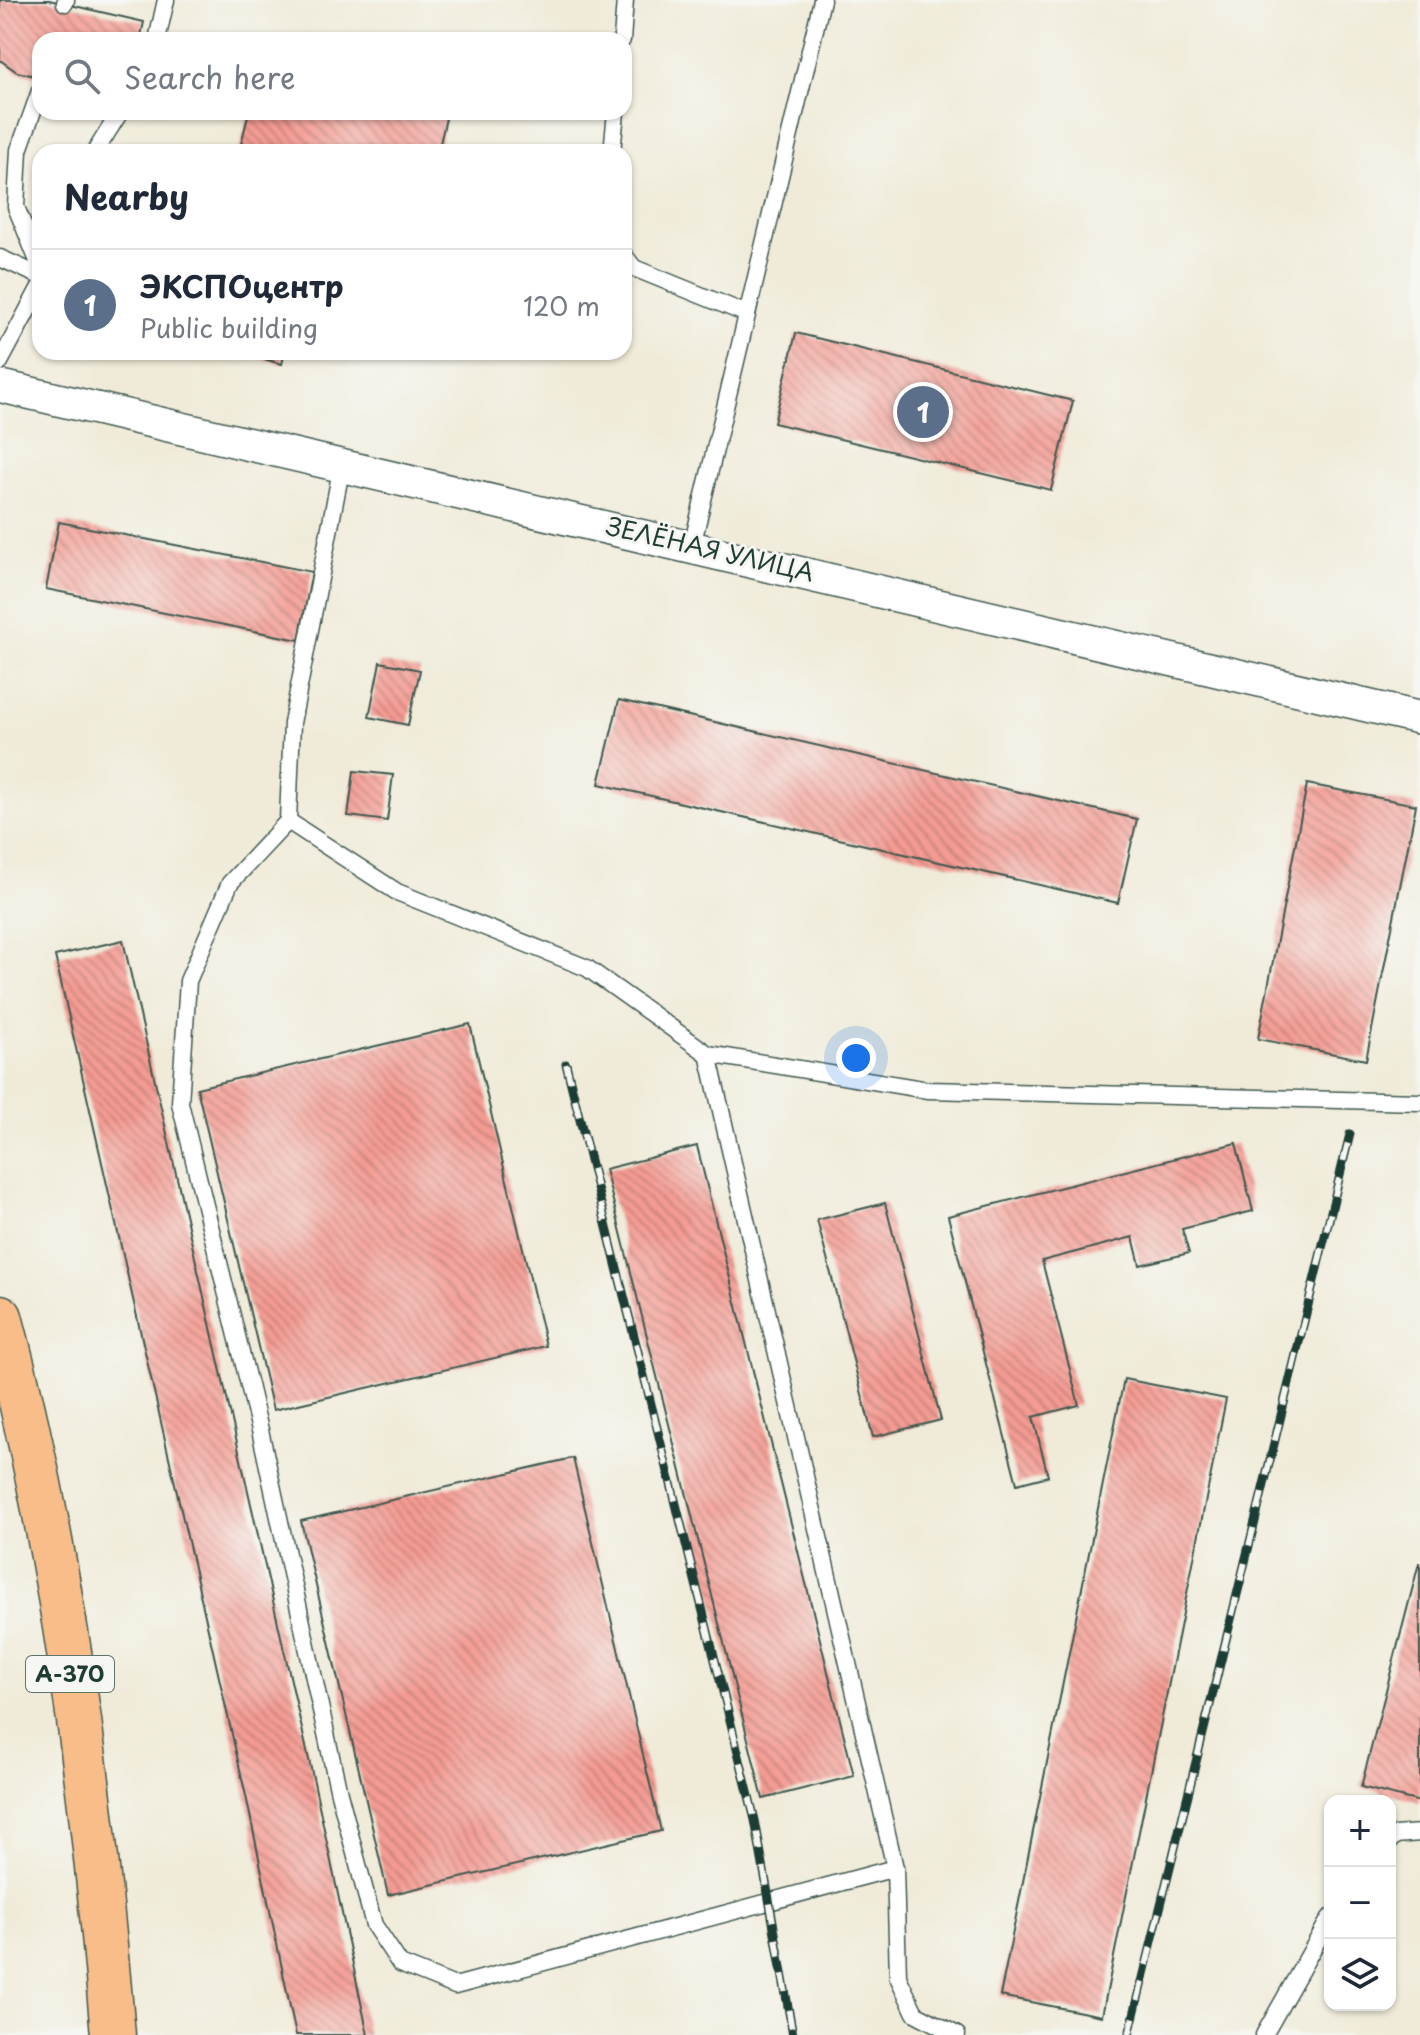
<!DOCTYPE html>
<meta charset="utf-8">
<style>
body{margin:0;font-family:"Playpen Sans",sans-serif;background:#f6f6f7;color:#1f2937}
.controls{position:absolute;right:24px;bottom:24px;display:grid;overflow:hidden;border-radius:16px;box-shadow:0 2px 6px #0004}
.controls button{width:72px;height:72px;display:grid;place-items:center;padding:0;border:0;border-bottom:2px solid #e0e1e3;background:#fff;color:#1f2937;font:40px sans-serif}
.you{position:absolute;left:856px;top:1058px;width:28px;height:28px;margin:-20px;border:6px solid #fff;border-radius:50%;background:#1a73e8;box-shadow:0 0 0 12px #1a73e833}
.badge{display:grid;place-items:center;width:52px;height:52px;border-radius:50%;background:#b5179e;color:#fff;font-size:26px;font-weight:700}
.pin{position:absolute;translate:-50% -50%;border:4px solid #fff;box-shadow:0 2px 8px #0006}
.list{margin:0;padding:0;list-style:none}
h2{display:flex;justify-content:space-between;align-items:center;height:104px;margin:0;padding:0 32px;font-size:34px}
h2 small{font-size:26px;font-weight:400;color:#747a83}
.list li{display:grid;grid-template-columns:52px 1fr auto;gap:24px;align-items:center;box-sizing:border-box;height:112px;padding:0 32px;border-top:2px solid #e0e1e3}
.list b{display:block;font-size:30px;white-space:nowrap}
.list p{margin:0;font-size:26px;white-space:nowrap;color:#747a83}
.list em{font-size:26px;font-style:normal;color:#747a83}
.icon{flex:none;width:44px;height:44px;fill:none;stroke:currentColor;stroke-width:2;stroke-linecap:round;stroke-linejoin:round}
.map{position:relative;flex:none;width:1420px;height:2035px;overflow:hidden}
.search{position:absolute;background:#fff;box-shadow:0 2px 6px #0004;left:32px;top:32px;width:600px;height:88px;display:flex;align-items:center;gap:20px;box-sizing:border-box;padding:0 28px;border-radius:24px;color:#747a83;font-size:30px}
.panel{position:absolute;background:#fff;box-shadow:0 2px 6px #0004;left:32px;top:144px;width:600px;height:216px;border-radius:24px}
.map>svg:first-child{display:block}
.building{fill:url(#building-back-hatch)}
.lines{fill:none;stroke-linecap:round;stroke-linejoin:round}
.lane-casing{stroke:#3e574d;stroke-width:19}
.street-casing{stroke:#3e574d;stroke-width:35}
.highway-casing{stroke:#3e574d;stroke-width:47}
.lane{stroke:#fff;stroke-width:16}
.street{stroke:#fff;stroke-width:32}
.highway{stroke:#f8bd89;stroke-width:44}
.rail-casing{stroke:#1f3d34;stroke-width:9}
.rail{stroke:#f6f6f2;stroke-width:6;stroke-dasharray:18;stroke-linecap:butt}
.labels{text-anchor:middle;stroke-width:6;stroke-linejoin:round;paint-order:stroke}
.shield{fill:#f6f6f2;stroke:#60746d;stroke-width:2}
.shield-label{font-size:22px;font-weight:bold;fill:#1f3d34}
.street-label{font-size:24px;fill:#1f3d34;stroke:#f6f6f2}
</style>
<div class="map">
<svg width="1420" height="2035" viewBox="0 0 1420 2035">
<defs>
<pattern id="building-back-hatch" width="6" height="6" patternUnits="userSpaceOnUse" patternTransform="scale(2)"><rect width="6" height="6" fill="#f49b93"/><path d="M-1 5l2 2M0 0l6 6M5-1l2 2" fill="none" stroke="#c58079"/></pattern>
</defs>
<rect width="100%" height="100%" fill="#f6f6f2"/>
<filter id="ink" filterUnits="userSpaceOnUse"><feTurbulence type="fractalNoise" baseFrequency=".0125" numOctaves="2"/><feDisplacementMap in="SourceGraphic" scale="16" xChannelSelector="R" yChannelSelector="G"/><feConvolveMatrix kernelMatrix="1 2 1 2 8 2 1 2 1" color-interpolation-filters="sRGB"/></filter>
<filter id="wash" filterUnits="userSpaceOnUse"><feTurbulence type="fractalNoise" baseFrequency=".006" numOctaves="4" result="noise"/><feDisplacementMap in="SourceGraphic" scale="32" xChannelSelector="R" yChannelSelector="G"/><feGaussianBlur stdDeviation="1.8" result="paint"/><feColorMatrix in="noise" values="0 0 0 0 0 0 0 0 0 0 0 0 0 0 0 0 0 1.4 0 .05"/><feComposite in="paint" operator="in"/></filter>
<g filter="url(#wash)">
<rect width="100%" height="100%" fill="#f0ebd9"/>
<g id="blocks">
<g class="building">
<path d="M0,0h49l95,22 -4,18h-100v37l-23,-5 -17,-12z"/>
<path d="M249,112h190l8,2 -9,38h-199z"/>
<path d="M796,333l277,68 -22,89 -277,-67z"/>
<path d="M238,352h47l-3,12z"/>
<path d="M59,522l253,50 -13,68 -253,-51z"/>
<path d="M380,662l40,8 -12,55 -39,-8z"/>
<path d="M619,700l518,119 -19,84 -519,-119z"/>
<path d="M354,771l39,4 -6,46 -39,-5z"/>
<path d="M1307,784l109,21 -50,255 -108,-21z"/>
<path d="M123,940l191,842 54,253h-72l-50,-239 -191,-840z"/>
<path d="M470,1024l76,322 -273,64 -76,-322z"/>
<path d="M1236,1143l17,68 -71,18 7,24 -49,12 -7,-28 -91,24 37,144 -46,12 15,59 -31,8 -69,-268z"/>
<path d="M697,1146l157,630 -91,23 -158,-630z"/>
<path d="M885,1203l56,217 -68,17 -56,-217z"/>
<path d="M1124,1379l102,20 -124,617 -102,-20z"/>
<path d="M573,1458l88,373 -273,64 -87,-374z"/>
<path d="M1419,1563h1v239l-59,-15z"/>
</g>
</g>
</g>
<g filter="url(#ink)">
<use href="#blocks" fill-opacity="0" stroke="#3e574d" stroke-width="2"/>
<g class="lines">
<g class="lane-casing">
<g id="lane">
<path d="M65,3l1,-3"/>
<path d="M157,40l9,-40"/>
<path d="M622,40l3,-40"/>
<path d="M40,91l-21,59 -3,57 24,59"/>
<path d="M95,152l25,-40"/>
<path d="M612,152l4,-40"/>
<path d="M624,255l10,13 113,46"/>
<path d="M0,258l40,18"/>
<path d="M0,362l40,-75"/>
<path d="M342,465l-50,258 -4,98 109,71 190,76 121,86 220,36 492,12"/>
<path d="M692,546l130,-546"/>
<path d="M288,821l-58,62 -42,98 -8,122 80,327 79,363 35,132 26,39 55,22 440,-118 -187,-814"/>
<path d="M1390,1841l5,-6 25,-2"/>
<path d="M895,1868l3,109 17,36 42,22"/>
<path d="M1264,2035l66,-117"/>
</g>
</g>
<g class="street-casing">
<path id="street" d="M0,386l1420,332"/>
</g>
<g class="highway-casing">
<path id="highway" d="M0,1317c62,233 93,478 113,718"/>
</g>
<use href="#lane" class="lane"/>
<use href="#street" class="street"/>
<use href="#highway" class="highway"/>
<g class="rail-casing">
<g id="rail">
<path d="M566,1064l189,756 38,215"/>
<path d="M1129,2035l221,-901"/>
</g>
</g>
<use href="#rail" class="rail"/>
</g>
</g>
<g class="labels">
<rect class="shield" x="26" y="1656" width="88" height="36" rx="6"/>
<g class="shield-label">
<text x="70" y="1682">А-370</text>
</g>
<g class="street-label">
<text transform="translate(710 550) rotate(13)" y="8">ЗЕЛЁНАЯ УЛИЦА</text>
</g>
</g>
</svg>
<div class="controls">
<button>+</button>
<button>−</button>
<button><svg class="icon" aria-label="layers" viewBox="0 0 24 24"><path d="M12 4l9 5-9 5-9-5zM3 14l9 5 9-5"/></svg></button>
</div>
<div class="you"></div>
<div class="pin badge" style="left:923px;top:412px;background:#5c6f8a">1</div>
<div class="search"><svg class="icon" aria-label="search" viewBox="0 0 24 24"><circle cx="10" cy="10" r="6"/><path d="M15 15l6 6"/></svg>Search here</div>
<section class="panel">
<h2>Nearby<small></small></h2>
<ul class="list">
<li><span class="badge" style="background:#5c6f8a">1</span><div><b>ЭКСПОцентр</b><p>Public building</p></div><em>120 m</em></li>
</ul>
</section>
</div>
